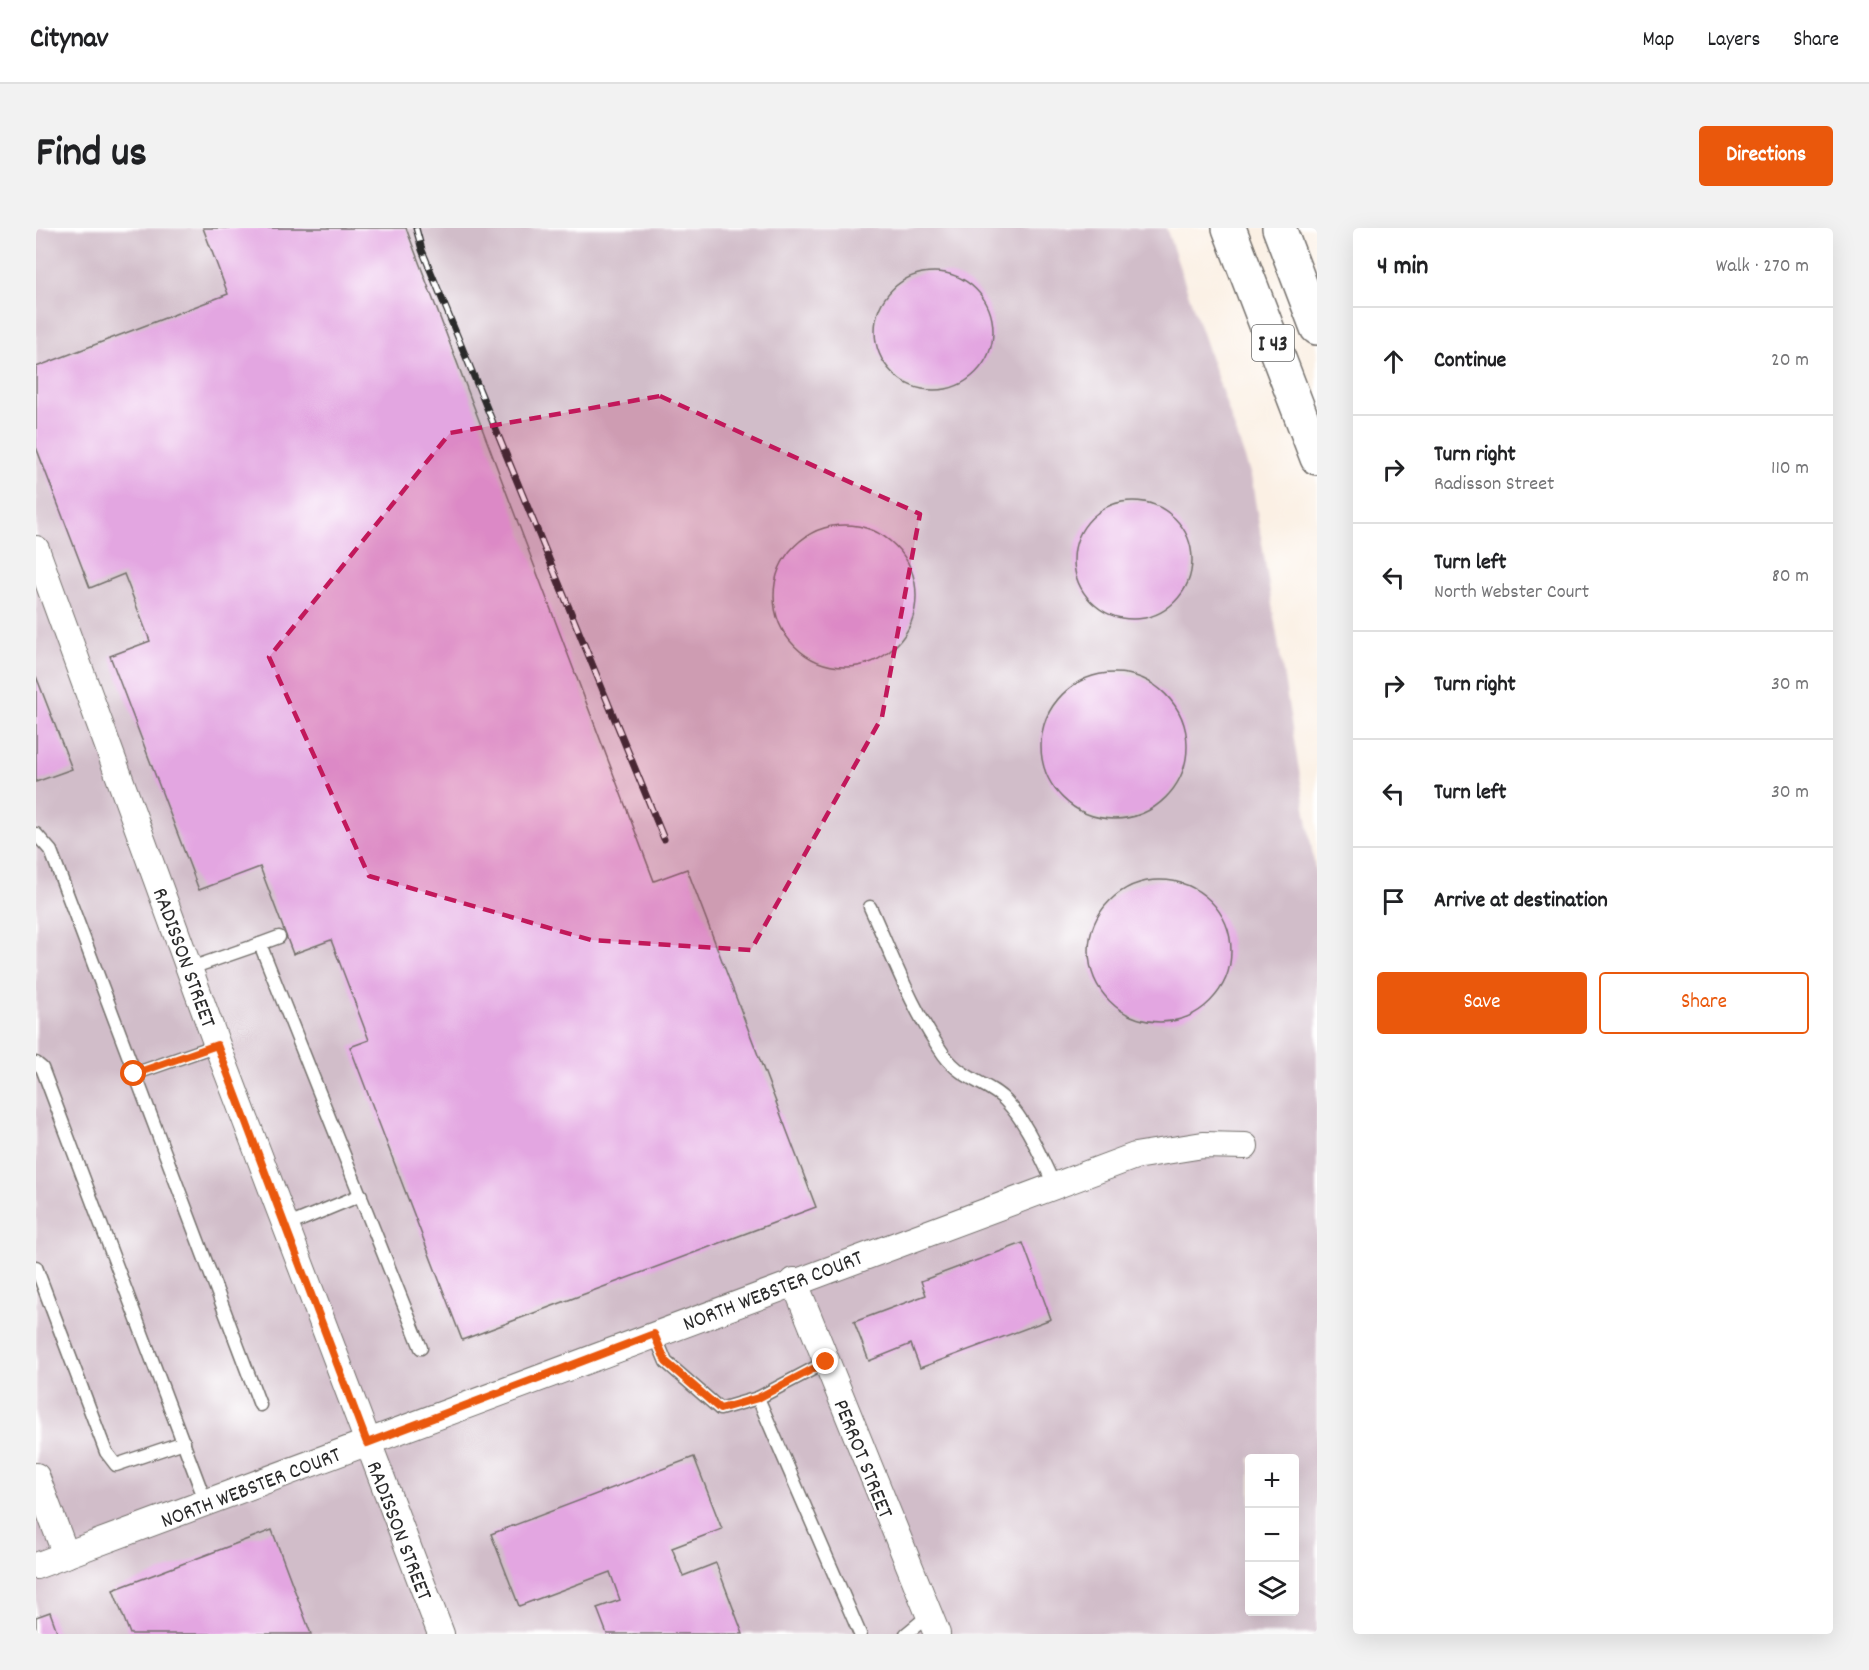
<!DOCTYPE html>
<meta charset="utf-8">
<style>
body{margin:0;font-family:Dekko,sans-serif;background:#f2f2f2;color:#202124}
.controls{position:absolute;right:18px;bottom:18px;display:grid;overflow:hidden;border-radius:6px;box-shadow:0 6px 24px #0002}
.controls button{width:54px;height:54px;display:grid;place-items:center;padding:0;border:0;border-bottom:2px solid #e0e0e0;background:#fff;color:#202124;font:30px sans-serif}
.stop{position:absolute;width:18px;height:18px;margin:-14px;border:4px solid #ea580c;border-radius:50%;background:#fff}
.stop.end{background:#ea580c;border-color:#fff;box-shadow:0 2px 6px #0008}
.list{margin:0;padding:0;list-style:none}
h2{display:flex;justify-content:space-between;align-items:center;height:78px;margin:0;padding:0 24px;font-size:26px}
h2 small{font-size:20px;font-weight:400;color:#757577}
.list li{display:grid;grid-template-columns:39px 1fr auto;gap:18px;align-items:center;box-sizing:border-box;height:108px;padding:0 24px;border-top:2px solid #e0e0e0}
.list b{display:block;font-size:22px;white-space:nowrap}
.list p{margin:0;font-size:20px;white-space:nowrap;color:#757577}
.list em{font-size:20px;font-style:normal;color:#757577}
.actions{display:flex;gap:12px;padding:18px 24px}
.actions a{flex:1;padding:14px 0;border:2px solid #ea580c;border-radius:6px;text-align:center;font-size:21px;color:#ea580c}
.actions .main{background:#ea580c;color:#fff}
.icon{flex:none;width:33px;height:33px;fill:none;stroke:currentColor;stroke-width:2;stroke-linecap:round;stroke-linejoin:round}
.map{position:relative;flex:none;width:1281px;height:1406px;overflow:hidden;border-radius:6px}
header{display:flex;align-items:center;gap:36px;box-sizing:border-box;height:84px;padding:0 30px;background:#fff;border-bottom:2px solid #e0e0e0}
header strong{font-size:28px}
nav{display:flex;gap:33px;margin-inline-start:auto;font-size:21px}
.intro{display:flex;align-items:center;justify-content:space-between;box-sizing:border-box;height:144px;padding:0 36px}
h1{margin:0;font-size:42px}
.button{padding:15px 27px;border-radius:6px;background:#ea580c;color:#fff;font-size:21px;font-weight:700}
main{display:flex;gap:36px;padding:0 36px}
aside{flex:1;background:#fff;border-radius:6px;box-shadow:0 6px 24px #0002}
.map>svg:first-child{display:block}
.industrial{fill:#d1bdc9;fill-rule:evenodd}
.building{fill:#e3a6e1}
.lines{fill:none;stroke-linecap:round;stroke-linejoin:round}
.service-casing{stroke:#74706c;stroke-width:15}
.minor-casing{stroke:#74706c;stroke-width:28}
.motorway-casing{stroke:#74706c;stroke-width:36}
.service{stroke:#fff;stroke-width:12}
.minor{stroke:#fff;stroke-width:26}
.motorway{stroke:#fff;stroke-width:33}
.rail-casing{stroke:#2b2b2b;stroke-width:7}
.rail{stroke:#fff;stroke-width:4.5;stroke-dasharray:14;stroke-linecap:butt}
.route{stroke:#ea580c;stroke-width:8}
.marked{fill:#c2185b;fill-opacity:0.2;stroke:#c2185b;stroke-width:4.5;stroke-dasharray:12 8;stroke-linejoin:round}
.labels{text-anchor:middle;stroke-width:5;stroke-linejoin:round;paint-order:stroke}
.shield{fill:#fff;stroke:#6b6b6b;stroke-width:1.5}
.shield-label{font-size:21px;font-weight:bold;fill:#2b2b2b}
.street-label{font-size:22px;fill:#2b2b2b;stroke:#fff}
</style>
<header>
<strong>Citynav</strong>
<nav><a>Map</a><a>Layers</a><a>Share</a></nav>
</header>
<div class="intro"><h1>Find us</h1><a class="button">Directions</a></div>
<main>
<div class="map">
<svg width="1281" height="1406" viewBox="0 0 1281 1406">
<rect width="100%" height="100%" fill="#fff"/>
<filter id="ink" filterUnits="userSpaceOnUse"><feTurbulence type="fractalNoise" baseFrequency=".0167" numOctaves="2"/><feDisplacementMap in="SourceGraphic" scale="12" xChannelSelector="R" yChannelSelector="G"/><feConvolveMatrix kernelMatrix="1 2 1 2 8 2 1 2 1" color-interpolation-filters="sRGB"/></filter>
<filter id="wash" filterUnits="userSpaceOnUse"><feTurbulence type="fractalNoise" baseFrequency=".008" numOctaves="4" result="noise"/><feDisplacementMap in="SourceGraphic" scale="24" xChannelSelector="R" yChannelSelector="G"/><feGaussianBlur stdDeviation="1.35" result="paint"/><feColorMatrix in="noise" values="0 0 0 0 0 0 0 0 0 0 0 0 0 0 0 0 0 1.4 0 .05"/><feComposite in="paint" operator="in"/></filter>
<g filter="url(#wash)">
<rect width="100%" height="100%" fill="#fbf0e4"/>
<path class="industrial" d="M0,0h1130l85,248 66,405v753h-1281zM1214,1230h44v154h-44z"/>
<g id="blocks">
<g class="building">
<path d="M167,0h203l248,653 33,-12 129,338 -354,133 -112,-293 19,-7 -38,-100 -38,14 -33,-87 -61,23 -89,-234 40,-15 -26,-67 -34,14 -54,-141v-80l192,-73z"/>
<circle cx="898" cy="103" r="59"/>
<circle cx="1097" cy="332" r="59"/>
<circle cx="809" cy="368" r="71"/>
<circle cx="1078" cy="518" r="73"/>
<path d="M0,448l36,93 -36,13z"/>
<circle cx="1124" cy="723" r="71"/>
<path d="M987,1015l28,76 -131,49 -9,-24 -42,17 -15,-39 72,-27 -5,-14z"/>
<path d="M658,1229l28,72 -50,19 11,28 33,-13 27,71h-136l-10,-26 23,-8 -10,-28 -91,34 -28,-72z"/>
<path d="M236,1302l39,104h-181l-17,-44z"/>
<path d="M14,1384l8,22h-22v-17z"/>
</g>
</g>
</g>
<g filter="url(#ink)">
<use href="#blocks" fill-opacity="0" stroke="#74706c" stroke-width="1.5"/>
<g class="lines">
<g class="service-casing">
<g id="service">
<path d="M0,606l15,17 209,554"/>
<path d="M834,679c23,50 42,103 74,148 19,26 46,28 62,46 22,23 34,55 48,83"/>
<path d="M243,709l-19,7 161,404"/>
<path d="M155,740l69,-24"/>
<path d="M0,835l6,5 164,435"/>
<path d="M98,846l83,-29"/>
<path d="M250,998l75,-31"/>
<path d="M0,1039l70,185 10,13 68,-23"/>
<path d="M618,1105l12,29 54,47 38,-11"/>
<path d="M790,1134l-68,36 102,236"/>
<path d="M870,1406l23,-19"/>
</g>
</g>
<g class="minor-casing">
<g id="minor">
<path d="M0,321l181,496 224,589"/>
<path d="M758,1053l143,353"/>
<path d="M0,1248l30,79"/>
<path d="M0,1338l1099,-410 68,-11 42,1"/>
</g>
</g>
<g class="motorway-casing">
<g id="motorway">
<path d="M1193,0l88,230"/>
<path d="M1243,0l38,100"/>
</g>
</g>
<use href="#service" class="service"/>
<use href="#minor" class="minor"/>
<use href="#motorway" class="motorway"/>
<g class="rail-casing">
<path id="rail" d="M380,0l6,22 242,589"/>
</g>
<use href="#rail" class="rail"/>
</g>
</g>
<g class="lines" filter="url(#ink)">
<path class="route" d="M98,846l83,-29 150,398 287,-109 12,28 54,47 38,-11 68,-36"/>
</g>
<path class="marked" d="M624,168l260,118 -38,203 -131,233 -160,-10 -222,-64 -100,-219 181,-224z"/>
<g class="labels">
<rect class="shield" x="1216" y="97" width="42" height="36" rx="4.5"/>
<g class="shield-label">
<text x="1237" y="122">I 43</text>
</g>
<g class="street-label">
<text transform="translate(150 729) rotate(70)" y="8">RADISSON STREET</text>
<text transform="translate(736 1061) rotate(-21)" y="8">NORTH WEBSTER COURT</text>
<text transform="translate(829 1230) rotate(68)" y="8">PERROT STREET</text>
<text transform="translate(214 1258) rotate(-21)" y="8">NORTH WEBSTER COURT</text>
<text transform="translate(365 1302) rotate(69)" y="8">RADISSON STREET</text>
</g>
</g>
</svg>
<div class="controls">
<button>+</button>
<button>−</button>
<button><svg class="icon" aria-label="layers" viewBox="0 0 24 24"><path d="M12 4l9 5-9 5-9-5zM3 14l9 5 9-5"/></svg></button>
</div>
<div class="stop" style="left:98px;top:846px"></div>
<div class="stop end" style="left:790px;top:1134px"></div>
</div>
<aside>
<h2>4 min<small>Walk · 270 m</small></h2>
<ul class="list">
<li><svg class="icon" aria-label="ahead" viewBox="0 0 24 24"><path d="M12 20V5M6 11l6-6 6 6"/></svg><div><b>Continue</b></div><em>20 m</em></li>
<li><svg class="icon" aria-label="right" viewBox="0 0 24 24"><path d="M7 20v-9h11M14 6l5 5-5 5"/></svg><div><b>Turn right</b><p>Radisson Street</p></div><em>110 m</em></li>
<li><svg class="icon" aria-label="left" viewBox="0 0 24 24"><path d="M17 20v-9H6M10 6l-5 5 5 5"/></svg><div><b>Turn left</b><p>North Webster Court</p></div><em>80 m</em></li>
<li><svg class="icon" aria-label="right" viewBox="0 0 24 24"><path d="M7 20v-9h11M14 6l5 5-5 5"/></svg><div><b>Turn right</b></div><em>30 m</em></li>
<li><svg class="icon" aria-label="left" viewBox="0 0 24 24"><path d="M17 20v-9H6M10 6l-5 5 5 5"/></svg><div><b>Turn left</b></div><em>30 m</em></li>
<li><svg class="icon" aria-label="arrive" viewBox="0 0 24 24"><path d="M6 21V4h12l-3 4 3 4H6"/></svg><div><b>Arrive at destination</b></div></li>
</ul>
<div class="actions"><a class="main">Save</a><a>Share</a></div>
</aside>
</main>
